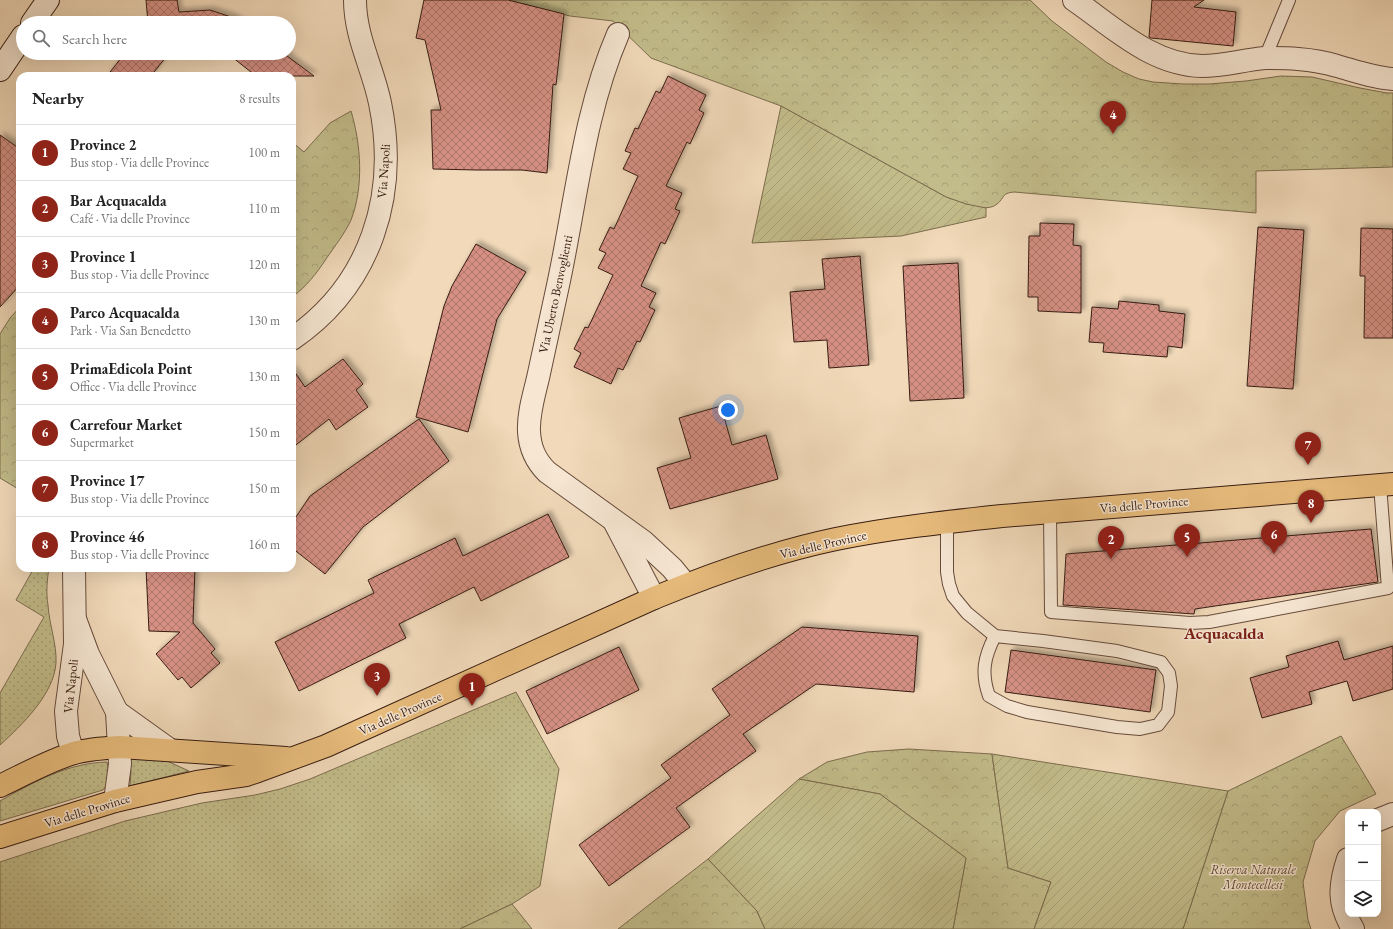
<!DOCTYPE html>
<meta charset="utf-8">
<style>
body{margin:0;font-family:"EB Garamond",serif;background:#f2f2f2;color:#222}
.controls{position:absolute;right:12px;bottom:12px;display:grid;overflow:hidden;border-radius:8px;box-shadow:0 4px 16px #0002}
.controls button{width:36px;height:36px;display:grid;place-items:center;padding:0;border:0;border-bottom:1px solid #e0e0e0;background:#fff;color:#222;font:20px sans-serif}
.you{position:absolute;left:728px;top:410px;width:14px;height:14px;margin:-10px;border:3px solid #fff;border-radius:50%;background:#1a73e8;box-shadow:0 0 0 6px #1a73e833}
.badge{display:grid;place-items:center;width:26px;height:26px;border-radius:50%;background:#8f2418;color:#fff;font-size:13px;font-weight:700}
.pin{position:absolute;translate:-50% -33px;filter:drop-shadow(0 1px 2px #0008)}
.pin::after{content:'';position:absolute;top:21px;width:14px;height:12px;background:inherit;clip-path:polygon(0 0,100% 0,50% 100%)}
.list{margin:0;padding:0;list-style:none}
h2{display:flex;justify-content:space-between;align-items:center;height:52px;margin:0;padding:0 16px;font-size:17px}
h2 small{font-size:13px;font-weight:400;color:#767676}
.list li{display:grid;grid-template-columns:26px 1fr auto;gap:12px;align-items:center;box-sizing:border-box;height:56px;padding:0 16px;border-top:1px solid #e0e0e0}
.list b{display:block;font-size:15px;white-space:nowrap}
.list p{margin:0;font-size:13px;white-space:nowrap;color:#767676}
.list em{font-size:13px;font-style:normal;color:#767676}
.icon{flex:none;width:22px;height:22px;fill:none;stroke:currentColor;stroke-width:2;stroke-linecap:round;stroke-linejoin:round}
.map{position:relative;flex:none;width:1393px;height:929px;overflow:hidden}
.search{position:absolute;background:#fff;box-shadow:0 4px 16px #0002;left:16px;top:16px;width:280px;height:44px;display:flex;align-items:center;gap:10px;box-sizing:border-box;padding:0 14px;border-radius:22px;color:#767676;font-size:15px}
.panel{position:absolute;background:#fff;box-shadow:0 4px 16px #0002;left:16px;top:72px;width:280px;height:500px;border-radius:12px}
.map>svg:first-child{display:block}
.grass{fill:url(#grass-dots);stroke:#7c6c4e}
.forest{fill:url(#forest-crowns);stroke:#7c6c4e}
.garden{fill:url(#garden-furrows);stroke:#7c6c4e}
.building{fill:url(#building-cross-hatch);stroke:#371c12;filter:url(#shadow)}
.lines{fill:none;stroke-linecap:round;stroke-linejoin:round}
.lane-casing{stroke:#664b3c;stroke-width:14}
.street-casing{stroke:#664b3c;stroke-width:24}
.secondary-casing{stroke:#371c12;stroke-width:24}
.primary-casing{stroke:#371c12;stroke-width:24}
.lane{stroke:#f6e6d2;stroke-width:12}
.street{stroke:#f6e6d2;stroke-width:22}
.secondary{stroke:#f6e6d2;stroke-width:22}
.primary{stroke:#e8bc7c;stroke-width:22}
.labels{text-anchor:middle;stroke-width:3;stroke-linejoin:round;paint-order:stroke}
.street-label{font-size:13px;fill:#371c12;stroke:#f6e6d2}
.park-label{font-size:13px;font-style:italic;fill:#614c36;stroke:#f6e6d2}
.district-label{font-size:17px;font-weight:bold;fill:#7a1f14;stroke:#f6e6d2}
</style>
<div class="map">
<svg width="1393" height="929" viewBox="0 0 1393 929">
<defs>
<pattern id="grass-dots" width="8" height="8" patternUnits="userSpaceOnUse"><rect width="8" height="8" fill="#c2bc8a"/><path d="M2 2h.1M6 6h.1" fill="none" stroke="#a7a176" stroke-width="1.8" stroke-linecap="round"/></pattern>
<pattern id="forest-crowns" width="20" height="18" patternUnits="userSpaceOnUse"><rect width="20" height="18" fill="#c2bc8a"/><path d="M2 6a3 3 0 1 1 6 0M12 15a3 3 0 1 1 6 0" fill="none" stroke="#a7a176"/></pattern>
<pattern id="garden-furrows" width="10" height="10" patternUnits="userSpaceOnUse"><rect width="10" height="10" fill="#c2bc8a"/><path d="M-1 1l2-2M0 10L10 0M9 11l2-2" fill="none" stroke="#a7a176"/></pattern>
<pattern id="building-cross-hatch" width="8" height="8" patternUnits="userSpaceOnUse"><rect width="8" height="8" fill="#d59083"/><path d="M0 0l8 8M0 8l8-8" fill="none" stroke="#ae756a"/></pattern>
<filter id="shadow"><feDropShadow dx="3.5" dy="-3.5" stdDeviation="2" flood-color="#0004"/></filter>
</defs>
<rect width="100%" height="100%" fill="#f1d9b9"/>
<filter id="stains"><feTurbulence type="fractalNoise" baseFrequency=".005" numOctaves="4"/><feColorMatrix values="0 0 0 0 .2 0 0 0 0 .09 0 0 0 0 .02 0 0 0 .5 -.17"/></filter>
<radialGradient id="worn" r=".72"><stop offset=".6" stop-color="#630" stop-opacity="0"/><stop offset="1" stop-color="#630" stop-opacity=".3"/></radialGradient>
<g class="grass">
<path d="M34,568h15c-2,12 -3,25 -1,37 1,19 9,39 8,58 -2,31 -34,62 -56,82v-52l44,-76 -28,-17z"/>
<path d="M516,692l43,77 -19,117 -28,18 -52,25h-460v-67l125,-41 77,-18 53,-8 25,-6 30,-10z"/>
<path d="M129,756l36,4 24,11 -59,15 1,-14z"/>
<path d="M107,762c2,10 3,20 -4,28l-103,31v-20c34,-19 67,-38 107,-39z"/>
</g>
<g class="forest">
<path d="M508,0h522l22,21 54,41 17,10 16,7 14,3 30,2h26l37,-3 35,-5 31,1 48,11 27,5h6v74l-137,4v42l-242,-21c-13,1 -9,6 -17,12 -11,10 -39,-3 -51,-7l-165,-91 -130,-48 -38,-37 -43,-5z"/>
<path d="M351,111c10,33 13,76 0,109 -6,13 -16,26 -25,39 -9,14 -20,28 -34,38v-155l12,10 26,-29z"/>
<path d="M20,307v183l-20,-12v-144l10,-16z"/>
<path d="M1341,736l35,58 -36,17 -25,30 -12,41 5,38 3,9h-128l45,-138z"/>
<path d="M909,749l83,5 16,114 43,14 -17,47h-81l13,-71 -86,-64 -81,-15 28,-17 40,-10z"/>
<path d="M708,859l49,52 8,18h-147z"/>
<path d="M512,904l20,25h-72z"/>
</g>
<g class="garden">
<path d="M781,106l165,91 20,7 20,4v9l-85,19 -149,7z"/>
<path d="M992,754l236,37 -45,138h-149l17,-47 -43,-14z"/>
<path d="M799,779l81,15 86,64 -13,71h-188l-8,-18 -49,-52z"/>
</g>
<g class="building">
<path d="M146,0h31l2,12 31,-2 24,8 8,5h-94z"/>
<path d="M424,0h84l56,14 -8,71 -3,-1 -6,89 -25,-3h-45l-44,-1 -2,-59h10l-16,-70 -9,-2z"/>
<path d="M1152,0h52l-10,7 42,5 -3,34 -82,-8 -2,-1z"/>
<path d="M125,53h44l-18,23h-44z"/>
<path d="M227,53h56l31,23h-58z"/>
<path d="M668,76l38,19 -7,15 5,3 -14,31 -3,-2 -21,44 16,7 -7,16 5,2 -15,33 -4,-2 -20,44 15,7 -7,14 6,3 -15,32 -3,-1 -14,29 -5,-2 -7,16 -37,-17 7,-14 -7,-4 11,-22 3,1 25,-53 -15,-7 8,-15 -7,-3 11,-23 4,2 24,-53 -15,-7 8,-16 -6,-2 10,-23 3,1 18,-38 4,2z"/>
<path d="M0,135l20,14v136l-20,22z"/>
<path d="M1040,223l34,1 -1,21 8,1v67l-43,-2v-14h-10l1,-61h11z"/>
<path d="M1258,227l46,3 -11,159 -46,-3z"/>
<path d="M1361,228l32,1v109h-29l1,-62h-5z"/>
<path d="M476,244l50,28 -29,47 -29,113 -52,-15 28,-111 8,-20z"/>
<path d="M860,256l9,109 -40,3 -2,-28 -33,2 -4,-50 35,-3 -3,-30z"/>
<path d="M958,263l6,135 -54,3 -7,-135z"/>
<path d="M1119,301l40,4v6l26,3 -3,34 -14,-2 -1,11 -64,-5 1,-9 -15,-1 3,-35 26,2z"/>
<path d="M343,359l20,25 -7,6 12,17 -32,23 -7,-11 -37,29v-80l13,19z"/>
<path d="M721,406l11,39 34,-10 12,44 -108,30 -13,-41 34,-10 -12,-40z"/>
<path d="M419,419l30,42 -86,66 -38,47 -33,-26v-25l18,-27z"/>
<path d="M548,514l21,43 -88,44 -7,-14 -75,37 7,14 -107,53 -24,-49 99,-49 -6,-13 87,-42 8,18z"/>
<path d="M1371,529l7,53 -183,27 -1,5 -131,-9 3,-51z"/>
<path d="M146,568h49l-2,55 22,26 -4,4 9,10 -29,25 -9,-11 -4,3 -22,-26 24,-22 -31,-1z"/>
<path d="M802,627l116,9 -4,56 -98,-8 -73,50 13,17 -80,57 14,19 -81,59 -30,-41 92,-67 -10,-13 69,-50 -18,-26z"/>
<path d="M1338,641l6,19 49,-14v43l-40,12 -6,-20 -38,11 3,12 -50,14 -12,-40 39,-11 -3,-11z"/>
<path d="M619,647l20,43 -92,44 -21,-43z"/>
<path d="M1011,650l145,20 -6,42 -145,-20z"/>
</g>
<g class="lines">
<g class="lane-casing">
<g id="lane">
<path d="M1265,58l24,-58"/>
<path d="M1050,512l1,100 139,11 19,-1 179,-34 -8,-103"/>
<path d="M947,522v50l2,12 4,12 14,17 28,23 48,5 74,10 44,11 8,11 2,13 -3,26 -10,13 -18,4 -23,-2 -90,-15 -20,-6 -18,-10c-8,-23 -5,-39 6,-60"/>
</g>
</g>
<g class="street-casing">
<g id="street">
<path d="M1074,0c39,27 78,65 128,66 21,0 41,-6 63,-8 11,0 22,0 33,1 13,1 26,3 39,7 18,5 37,12 56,13"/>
<path d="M618,34c-35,81 -42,170 -61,256 -6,29 -13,59 -19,88 -4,17 -10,36 -9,54 1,16 6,28 18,40l97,70 28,26 14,17"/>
<path d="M292,339c79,-54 107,-144 88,-236 -7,-35 -25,-66 -25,-103"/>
<path d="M615,523l39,75"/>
<path d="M75,619l13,35 29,58 3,52 -5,37"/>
<path d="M117,712l53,38"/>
<path d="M73,753l-5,-17 -2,-25 9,-67 -1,-76"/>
<path d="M1378,820l15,-6"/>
<path d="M1348,859c-9,27 -10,45 5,70"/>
</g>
</g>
<g class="secondary-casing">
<g id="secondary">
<path d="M32,23l16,-23"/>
<path d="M0,70l23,-34"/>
</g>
</g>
<g class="primary-casing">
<g id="primary">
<path d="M0,786c23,-11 50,-26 74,-33 15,-4 30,-5 46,-6l166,11"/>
<path d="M0,837l115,-36 82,-19 49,-7 12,-4 68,-25 33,-15 295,-133c58,-24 120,-46 182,-59 54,-11 110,-17 166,-23l391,-32"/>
</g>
</g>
<use href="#lane" class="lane"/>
<use href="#street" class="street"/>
<use href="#secondary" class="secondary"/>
<use href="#primary" class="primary"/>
</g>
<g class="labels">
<g class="street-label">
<text transform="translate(383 171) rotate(-86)" y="5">Via Napoli</text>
<text transform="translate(555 294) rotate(-78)" y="5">Via Uberto Benvoglienti</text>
<text transform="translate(1144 504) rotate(-5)" y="5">Via delle Province</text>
<text transform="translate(823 544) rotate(-13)" y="5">Via delle Province</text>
<text transform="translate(70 686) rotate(-84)" y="5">Via Napoli</text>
<text transform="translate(400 713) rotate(-24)" y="5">Via delle Province</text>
<text transform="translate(87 810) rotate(-17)" y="5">Via delle Province</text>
</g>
<g class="park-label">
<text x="1253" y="874">Riserva Naturale<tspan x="1253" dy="15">Montecellesi</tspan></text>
</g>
<g class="district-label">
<text x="1224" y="639">Acquacalda</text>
</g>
</g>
<rect width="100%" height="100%" filter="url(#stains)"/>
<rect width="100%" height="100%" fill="url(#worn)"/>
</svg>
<div class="controls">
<button>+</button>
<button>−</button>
<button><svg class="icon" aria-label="layers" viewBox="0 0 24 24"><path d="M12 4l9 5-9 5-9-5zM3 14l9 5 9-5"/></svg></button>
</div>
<div class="you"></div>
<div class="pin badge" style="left:472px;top:706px">1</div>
<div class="pin badge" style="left:1111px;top:559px">2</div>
<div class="pin badge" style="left:377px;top:696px">3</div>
<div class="pin badge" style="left:1113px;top:134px">4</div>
<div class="pin badge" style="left:1187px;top:557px">5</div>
<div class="pin badge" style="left:1274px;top:554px">6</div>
<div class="pin badge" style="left:1308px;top:465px">7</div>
<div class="pin badge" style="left:1311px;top:523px">8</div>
<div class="search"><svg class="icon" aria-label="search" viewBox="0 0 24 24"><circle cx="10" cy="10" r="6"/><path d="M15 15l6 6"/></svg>Search here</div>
<section class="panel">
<h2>Nearby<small>8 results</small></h2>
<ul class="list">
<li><span class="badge">1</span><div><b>Province 2</b><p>Bus stop · Via delle Province</p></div><em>100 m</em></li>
<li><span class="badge">2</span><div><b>Bar Acquacalda</b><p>Café · Via delle Province</p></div><em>110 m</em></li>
<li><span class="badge">3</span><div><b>Province 1</b><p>Bus stop · Via delle Province</p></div><em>120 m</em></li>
<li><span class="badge">4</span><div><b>Parco Acquacalda</b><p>Park · Via San Benedetto</p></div><em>130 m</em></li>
<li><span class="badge">5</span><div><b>PrimaEdicola Point</b><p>Office · Via delle Province</p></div><em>130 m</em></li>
<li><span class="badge">6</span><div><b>Carrefour Market</b><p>Supermarket</p></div><em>150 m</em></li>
<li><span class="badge">7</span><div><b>Province 17</b><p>Bus stop · Via delle Province</p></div><em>150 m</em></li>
<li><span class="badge">8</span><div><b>Province 46</b><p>Bus stop · Via delle Province</p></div><em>160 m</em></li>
</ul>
</section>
</div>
